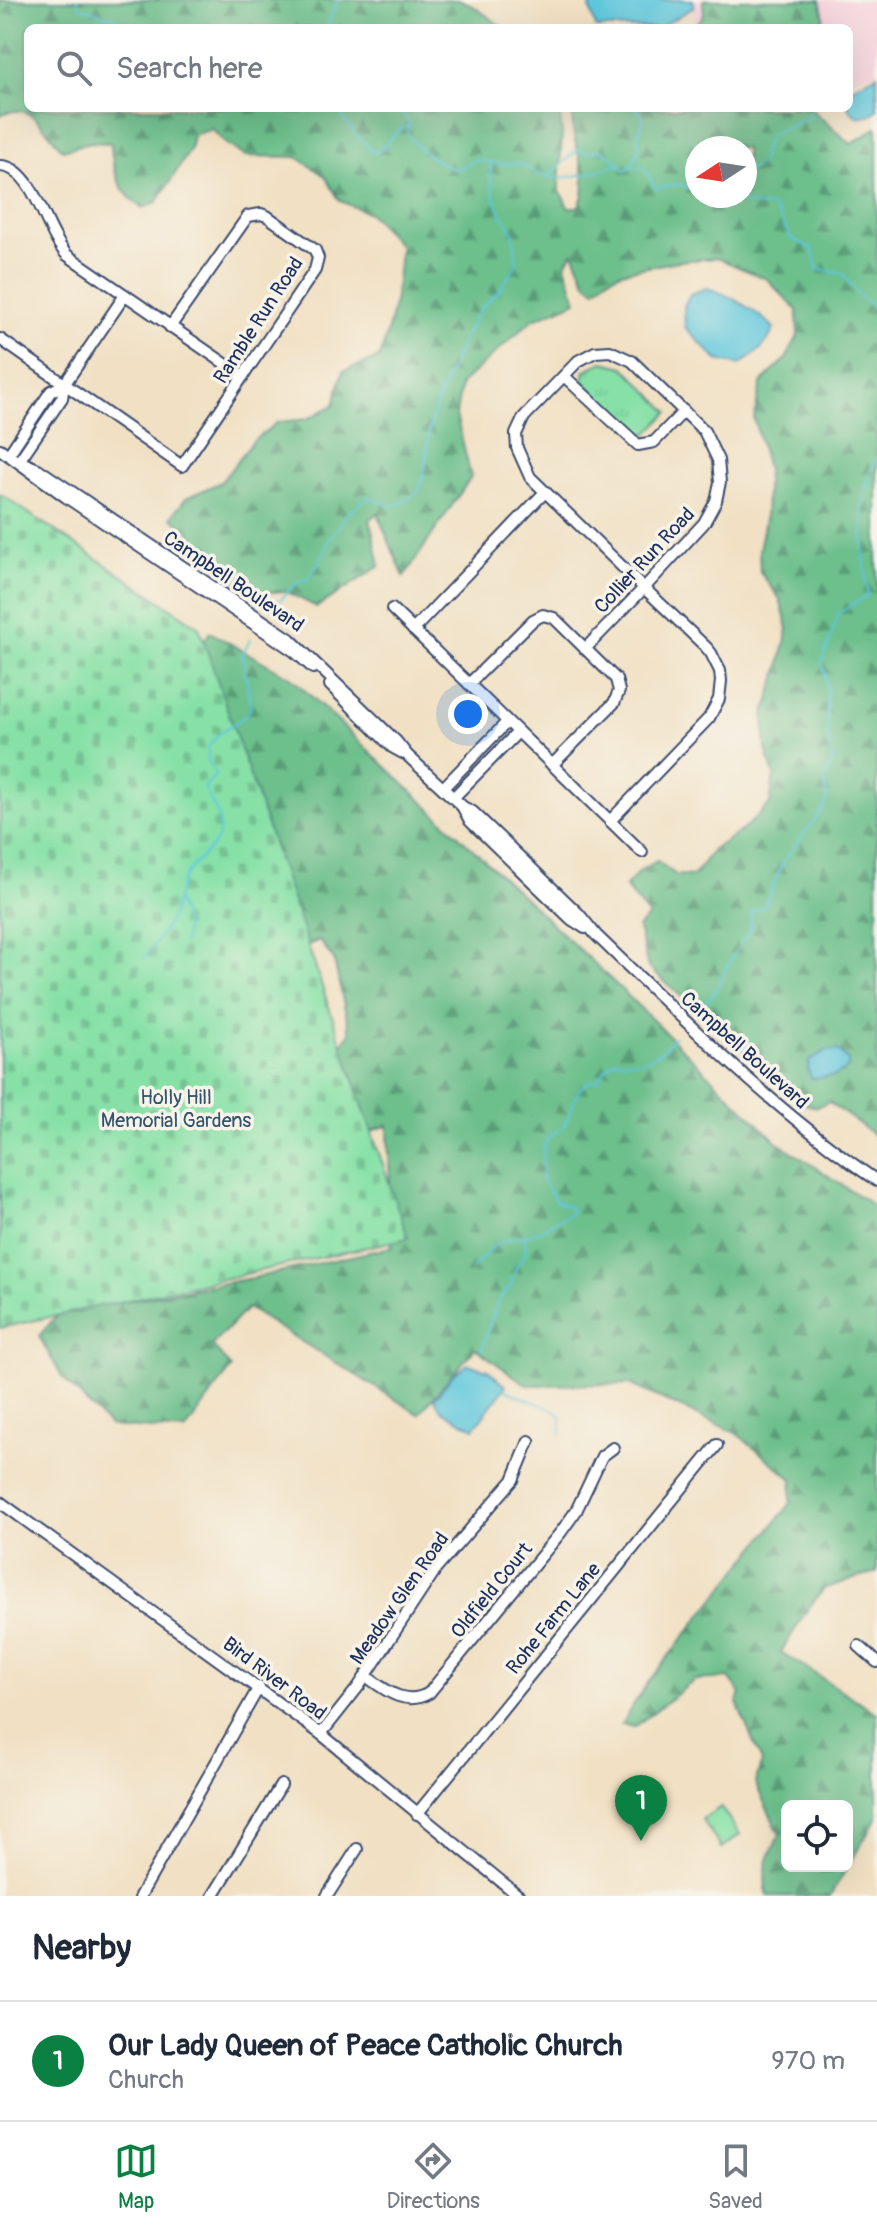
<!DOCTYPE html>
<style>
body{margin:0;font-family:Pangolin,sans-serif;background:#f2f2f3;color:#1f2937}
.controls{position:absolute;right:24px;bottom:24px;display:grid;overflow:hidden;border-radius:12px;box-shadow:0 8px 32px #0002}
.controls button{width:72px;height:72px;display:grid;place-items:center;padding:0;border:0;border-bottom:2px solid #e0e1e3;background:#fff;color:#1f2937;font:40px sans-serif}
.compass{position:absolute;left:685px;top:136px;width:72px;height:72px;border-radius:50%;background:#fff;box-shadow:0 8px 32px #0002;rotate:258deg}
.you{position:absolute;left:468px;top:714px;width:28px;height:28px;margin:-20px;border:6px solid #fff;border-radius:50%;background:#1a73e8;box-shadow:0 0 0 12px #1a73e833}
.badge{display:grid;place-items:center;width:52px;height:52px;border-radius:50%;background:#0b8043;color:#fff;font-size:26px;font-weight:700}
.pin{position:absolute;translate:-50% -66px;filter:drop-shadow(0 2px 4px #0008)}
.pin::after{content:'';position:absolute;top:42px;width:28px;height:24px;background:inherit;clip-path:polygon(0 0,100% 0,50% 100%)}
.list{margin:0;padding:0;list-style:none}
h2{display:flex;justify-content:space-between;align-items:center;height:104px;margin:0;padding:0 32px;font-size:34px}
h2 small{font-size:26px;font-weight:400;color:#747a83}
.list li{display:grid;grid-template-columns:52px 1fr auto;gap:24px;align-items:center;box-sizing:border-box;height:120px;padding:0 32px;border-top:2px solid #e0e1e3}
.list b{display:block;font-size:30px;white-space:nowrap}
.list p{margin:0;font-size:26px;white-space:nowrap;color:#747a83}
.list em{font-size:26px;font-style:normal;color:#747a83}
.icon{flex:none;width:44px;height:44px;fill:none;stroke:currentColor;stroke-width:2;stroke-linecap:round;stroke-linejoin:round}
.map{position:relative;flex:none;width:877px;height:1896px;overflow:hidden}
.search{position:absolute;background:#fff;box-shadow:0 8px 32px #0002;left:24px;right:24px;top:24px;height:88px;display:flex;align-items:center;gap:20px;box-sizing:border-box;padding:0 28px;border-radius:12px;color:#747a83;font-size:30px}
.sheet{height:224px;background:#fff}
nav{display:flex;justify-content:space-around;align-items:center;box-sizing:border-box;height:112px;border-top:2px solid #e0e1e3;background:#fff;font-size:22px;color:#747a83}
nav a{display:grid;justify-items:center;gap:4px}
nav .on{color:#0b8043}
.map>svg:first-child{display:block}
.built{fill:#f5cfdb}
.grass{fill:url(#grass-tufts);stroke:#518882;stroke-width:2}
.forest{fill:url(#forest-firs);stroke:#447775;stroke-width:2;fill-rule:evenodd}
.cemetery{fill:url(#cemetery-stones);stroke:#518882;stroke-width:2}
.water{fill:#5fc7dc;stroke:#3d7b9d;stroke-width:2}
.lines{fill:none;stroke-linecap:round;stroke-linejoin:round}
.stream{stroke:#5fc7dc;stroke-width:2}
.minor-casing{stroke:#3b4a6d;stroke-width:14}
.minor{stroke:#fff;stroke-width:10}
.labels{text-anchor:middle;stroke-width:7;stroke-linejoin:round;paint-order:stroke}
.street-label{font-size:20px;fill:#1b2f5e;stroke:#f7f3e8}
.park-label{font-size:20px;fill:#31536d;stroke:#f7f3e8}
</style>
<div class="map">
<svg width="877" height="1896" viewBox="0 0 877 1896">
<defs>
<pattern id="grass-tufts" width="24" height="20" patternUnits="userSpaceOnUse" patternTransform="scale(2)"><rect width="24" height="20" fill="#87e1a7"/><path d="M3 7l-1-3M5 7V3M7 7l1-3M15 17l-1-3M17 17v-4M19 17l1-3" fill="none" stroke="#74c192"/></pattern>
<pattern id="forest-firs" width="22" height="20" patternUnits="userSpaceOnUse" patternTransform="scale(2)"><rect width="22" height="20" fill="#6dbf8c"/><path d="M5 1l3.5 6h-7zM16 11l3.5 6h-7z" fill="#599c76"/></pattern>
<pattern id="cemetery-stones" width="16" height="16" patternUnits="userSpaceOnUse" patternTransform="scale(2)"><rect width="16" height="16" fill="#87e1a7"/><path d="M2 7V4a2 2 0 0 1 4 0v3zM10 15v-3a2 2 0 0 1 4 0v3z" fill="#74c192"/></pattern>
</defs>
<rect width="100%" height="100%" fill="#f7f3e8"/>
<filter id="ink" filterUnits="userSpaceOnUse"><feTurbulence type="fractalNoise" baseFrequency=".0125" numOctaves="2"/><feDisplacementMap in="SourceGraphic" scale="16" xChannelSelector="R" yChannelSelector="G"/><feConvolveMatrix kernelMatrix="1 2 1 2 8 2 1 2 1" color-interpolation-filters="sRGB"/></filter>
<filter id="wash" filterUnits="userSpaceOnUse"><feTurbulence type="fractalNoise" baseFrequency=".006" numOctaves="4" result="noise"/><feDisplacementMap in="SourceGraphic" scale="32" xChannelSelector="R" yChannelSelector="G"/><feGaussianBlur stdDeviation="1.8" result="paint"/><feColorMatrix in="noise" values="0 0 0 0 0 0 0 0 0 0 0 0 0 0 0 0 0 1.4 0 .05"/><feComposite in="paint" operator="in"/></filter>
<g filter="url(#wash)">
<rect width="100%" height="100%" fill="#f1e0c3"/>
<path class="built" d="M692,0h185v72l-28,8v-52h-152z"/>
<g class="grass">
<path d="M603,362l21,5 45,45 -22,22 -11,-1 -53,-52 2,-11z"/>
<path d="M721,1807l19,28 -19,13 -19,-29z"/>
</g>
<g class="forest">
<path d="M0,0h460l10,4 34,24h-476v80h531l3,25 -3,56 9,18h10c15,-23 -3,-54 -5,-79 -1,-6 0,-13 0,-20h237l41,36 26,-17v1010l-48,-35 -13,5 -14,-4 -154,-136 -10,-39 11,-12 -24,-29 16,-17 16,-9 19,14 17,1 20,-26 32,-22 25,-24 4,-28 -8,-28 -2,-32 16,-51 8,-36 -8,-30 -20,-27 -1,-22 6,-31 2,-50 -13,-50 7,-36 25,-24 12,-23 -1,-26 -30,-31 -50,-21 -38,3 -58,11 -13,6 -13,12 -9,-8 -13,-30 -8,13 12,36 -45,19 -71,64 -5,31 15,62 -67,100 -27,-64 -7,6 10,47 -63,41 -32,-16 -23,2 -24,-10 -32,-21 -17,-31 -18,-14 15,-19 35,-16 32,-41 25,-19 29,-3 27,-14 9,-34 36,-13c14,-38 19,-72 21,-112l-31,-33 -29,-12 -15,-25 -28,-19 -52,-1 -20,-13 -13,-14 -19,6 -3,15 -33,52 -14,6c-24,-14 -31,-38 -32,-65l-21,-1 -27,8c-19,-21 -31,-50 -63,-35zM697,148h48v48h-48zM826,1051l17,21 -18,5 -16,-16z"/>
<path d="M703,0h117l4,17 -4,11h-127l11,-13z"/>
<path d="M210,632l82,46 332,314 152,149 101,67v364l-52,16 -16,19 -28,45 96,61v105l-47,78h-62c-7,-23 0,-41 12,-61l-25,-52 7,-21 -25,-59 4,-9 -12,-16 -34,2 -61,47 -13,-3 27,-42 143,-179 1,-24 -56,-46 -106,-49 -103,1 -52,-37 -56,66 -172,-106 -35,37 19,23 -46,63 -76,-5 -47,-49 -23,-41 20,-23 194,-35 139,-31 -4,-122 -55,21 2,-92 15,-21 -16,-73 -15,-20 -53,24 -75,-305zM787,1806h60v60h-60z"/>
</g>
<path class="cemetery" d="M0,494l199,133 209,611 -408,90z"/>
<g class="water">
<path d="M593,0h100l1,7 -35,21h-63l-6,-19z"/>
<path d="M877,74v36l-7,5 -13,2 -9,-9 2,-19z"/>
<path d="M707,288c23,7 50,23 67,40 -7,19 -19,27 -35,37l-22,-5 -32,-33 -1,-21 6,-12z"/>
<path d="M838,1050l10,10v8l-13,8 -23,3 -4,-8 1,-10 17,-10z"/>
<path d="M468,1364l20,6 18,16 -32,42 -32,-17 -8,-12 19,-24z"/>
</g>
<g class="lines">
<g class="stream">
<path d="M77,0l3,7 35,11 14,10"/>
<path d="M171,28l8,-2 6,2"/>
<path d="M326,28l12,-28"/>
<path d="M336,108c11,18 23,30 37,44h5l20,-21 9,-5"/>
<path d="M398,108l11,13c-1,2 -2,11 -1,12 3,12 38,37 50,36 9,-1 13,-11 22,-9 12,3 25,6 38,3 10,5 19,11 30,14 19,3 54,-7 72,-13"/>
<path d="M631,166l8,-15 -1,-17 5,-12 -2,-9 -6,-5"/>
<path d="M745,173l17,-11 2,-15 7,-13 44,-19"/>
<path d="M549,176l28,-26c8,4 10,2 19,1 11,-2 21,10 28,18 25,-5 19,0 32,20l23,-5 18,7"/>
<path d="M689,185l8,-3"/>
<path d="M733,196c12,9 26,12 40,10l18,32 21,11 5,20 26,5 15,20 19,17"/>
<path d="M271,609l26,-26 11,-4 10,-14 10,-23 19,-28 21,-17 23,9 12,-4 16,-11 6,-22 4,-39 11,-36 25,-58 14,-26 19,-18 19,-28 -4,-33 -12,-17 -7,-17 -4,-22 2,-12"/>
<path d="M177,900l9,26 -2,17"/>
<path d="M145,958c8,-12 22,-30 27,-43 5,-13 6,-28 14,-41 9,-14 32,-28 33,-42 3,-24 -12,-29 -14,-46l11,-11 -8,-13v-15c4,-5 8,-10 13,-15 12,-9 23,-11 30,-25l-9,-53 9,-15"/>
<path d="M699,1008l14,-13 22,-43 14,-20 3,-20 12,-5 19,-45 41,-54 3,-10 -3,-17 9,-21 -6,-30v-46l-5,-22 17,-49 29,-18c-5,-44 -13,-97 9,-137"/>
<path d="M472,1269l25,-26 44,-12 10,-8 20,-9v-6l-15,-7 -14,-21 2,-34 4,-8 16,-12 15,-36 8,-8 12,-2 8,-13 8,-7c27,3 43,0 60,-24"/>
<path d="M481,1351l17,-50 13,-15 5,-19 10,-14 -1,-18"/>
<path d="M505,1390l51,21 5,5v18"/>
</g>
</g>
</g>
<g filter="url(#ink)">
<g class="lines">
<g class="minor-casing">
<g id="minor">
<path d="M0,166c34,0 45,66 67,89l176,121"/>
<path d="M0,339l182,127 133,-196 3,-12 -3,-8 -48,-34 -6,-2 -13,2 -78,111"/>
<path d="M564,376l74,69 16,-3 30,-31"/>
<path d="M0,449l66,48 228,154 19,17"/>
<path d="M9,454l42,-63 13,-6 61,-90"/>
<path d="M19,461l19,8 252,170 106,102 12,15 55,51 10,5 105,101 18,22c90,87 178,175 281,246"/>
<path d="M19,461l43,-63 2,-13"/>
<path d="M392,609l250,243"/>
<path d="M413,630l132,-138"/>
<path d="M585,649l59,-61 60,-65 12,-22 4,-19 -2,-22 -14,-29 -72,-70 -22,-10 -15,1 -17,9 -54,56 -8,17 1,14 13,29 114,111 62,59 5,6 9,18 1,10 -2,18 -10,19 -99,103"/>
<path d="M469,684l64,-64 10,-5 11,3 62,61 3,12 -5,12 -62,62"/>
<path d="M330,685l62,62 11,6"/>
<path d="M443,788l64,-66"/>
<path d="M454,797l64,-65"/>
<path d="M463,808l7,13 101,98 14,9"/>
<path d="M0,1502l321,232 198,162"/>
<path d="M859,1646l18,16"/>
<path d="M366,1676c19,14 39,31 63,17l132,-161 15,-21 26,-55 11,-8"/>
<path d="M321,1734l38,-48 77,-117 77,-89 16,-39"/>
<path d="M417,1814l300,-369"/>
<path d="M140,1896l119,-209"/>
<path d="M213,1896l68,-111"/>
<path d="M327,1896l30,-47"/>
</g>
</g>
<use href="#minor" class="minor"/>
</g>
</g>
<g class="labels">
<g class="street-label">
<text transform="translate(258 320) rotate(-57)" y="7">Ramble Run Road</text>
<text transform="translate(644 560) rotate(-47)" y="7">Collier Run Road</text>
<text transform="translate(234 581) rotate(34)" y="7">Campbell Boulevard</text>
<text transform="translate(745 1050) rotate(42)" y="7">Campbell Boulevard</text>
<text transform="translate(491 1590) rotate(-51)" y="7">Oldfield Court</text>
<text transform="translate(399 1598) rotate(-55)" y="7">Meadow Glen Road</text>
<text transform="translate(553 1618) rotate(-51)" y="7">Rohe Farm Lane</text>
<text transform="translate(275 1678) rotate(37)" y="7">Bird River Road</text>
</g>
<g class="park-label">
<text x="176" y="1104">Holly Hill<tspan x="176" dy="23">Memorial Gardens</tspan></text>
</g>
</g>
</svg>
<div class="controls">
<button><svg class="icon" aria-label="locate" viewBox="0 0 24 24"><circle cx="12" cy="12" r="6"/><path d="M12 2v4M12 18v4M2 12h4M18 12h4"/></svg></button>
</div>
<svg class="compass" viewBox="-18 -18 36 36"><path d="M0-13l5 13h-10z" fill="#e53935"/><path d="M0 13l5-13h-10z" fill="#747a83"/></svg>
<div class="you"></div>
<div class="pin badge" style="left:641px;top:1841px">1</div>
<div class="search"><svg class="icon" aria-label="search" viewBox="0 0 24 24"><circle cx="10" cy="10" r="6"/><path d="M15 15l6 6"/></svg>Search here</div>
</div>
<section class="sheet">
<h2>Nearby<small></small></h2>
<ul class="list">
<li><span class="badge">1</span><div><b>Our Lady Queen of Peace Catholic Church</b><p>Church</p></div><em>970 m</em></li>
</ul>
</section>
<nav>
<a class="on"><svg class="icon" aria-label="map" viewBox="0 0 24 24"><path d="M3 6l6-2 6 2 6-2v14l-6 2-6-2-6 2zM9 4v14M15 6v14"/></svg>Map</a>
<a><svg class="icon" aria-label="directions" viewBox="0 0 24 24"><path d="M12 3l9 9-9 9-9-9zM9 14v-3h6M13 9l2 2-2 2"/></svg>Directions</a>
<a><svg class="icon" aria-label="saved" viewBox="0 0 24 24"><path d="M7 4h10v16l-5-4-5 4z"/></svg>Saved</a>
</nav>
